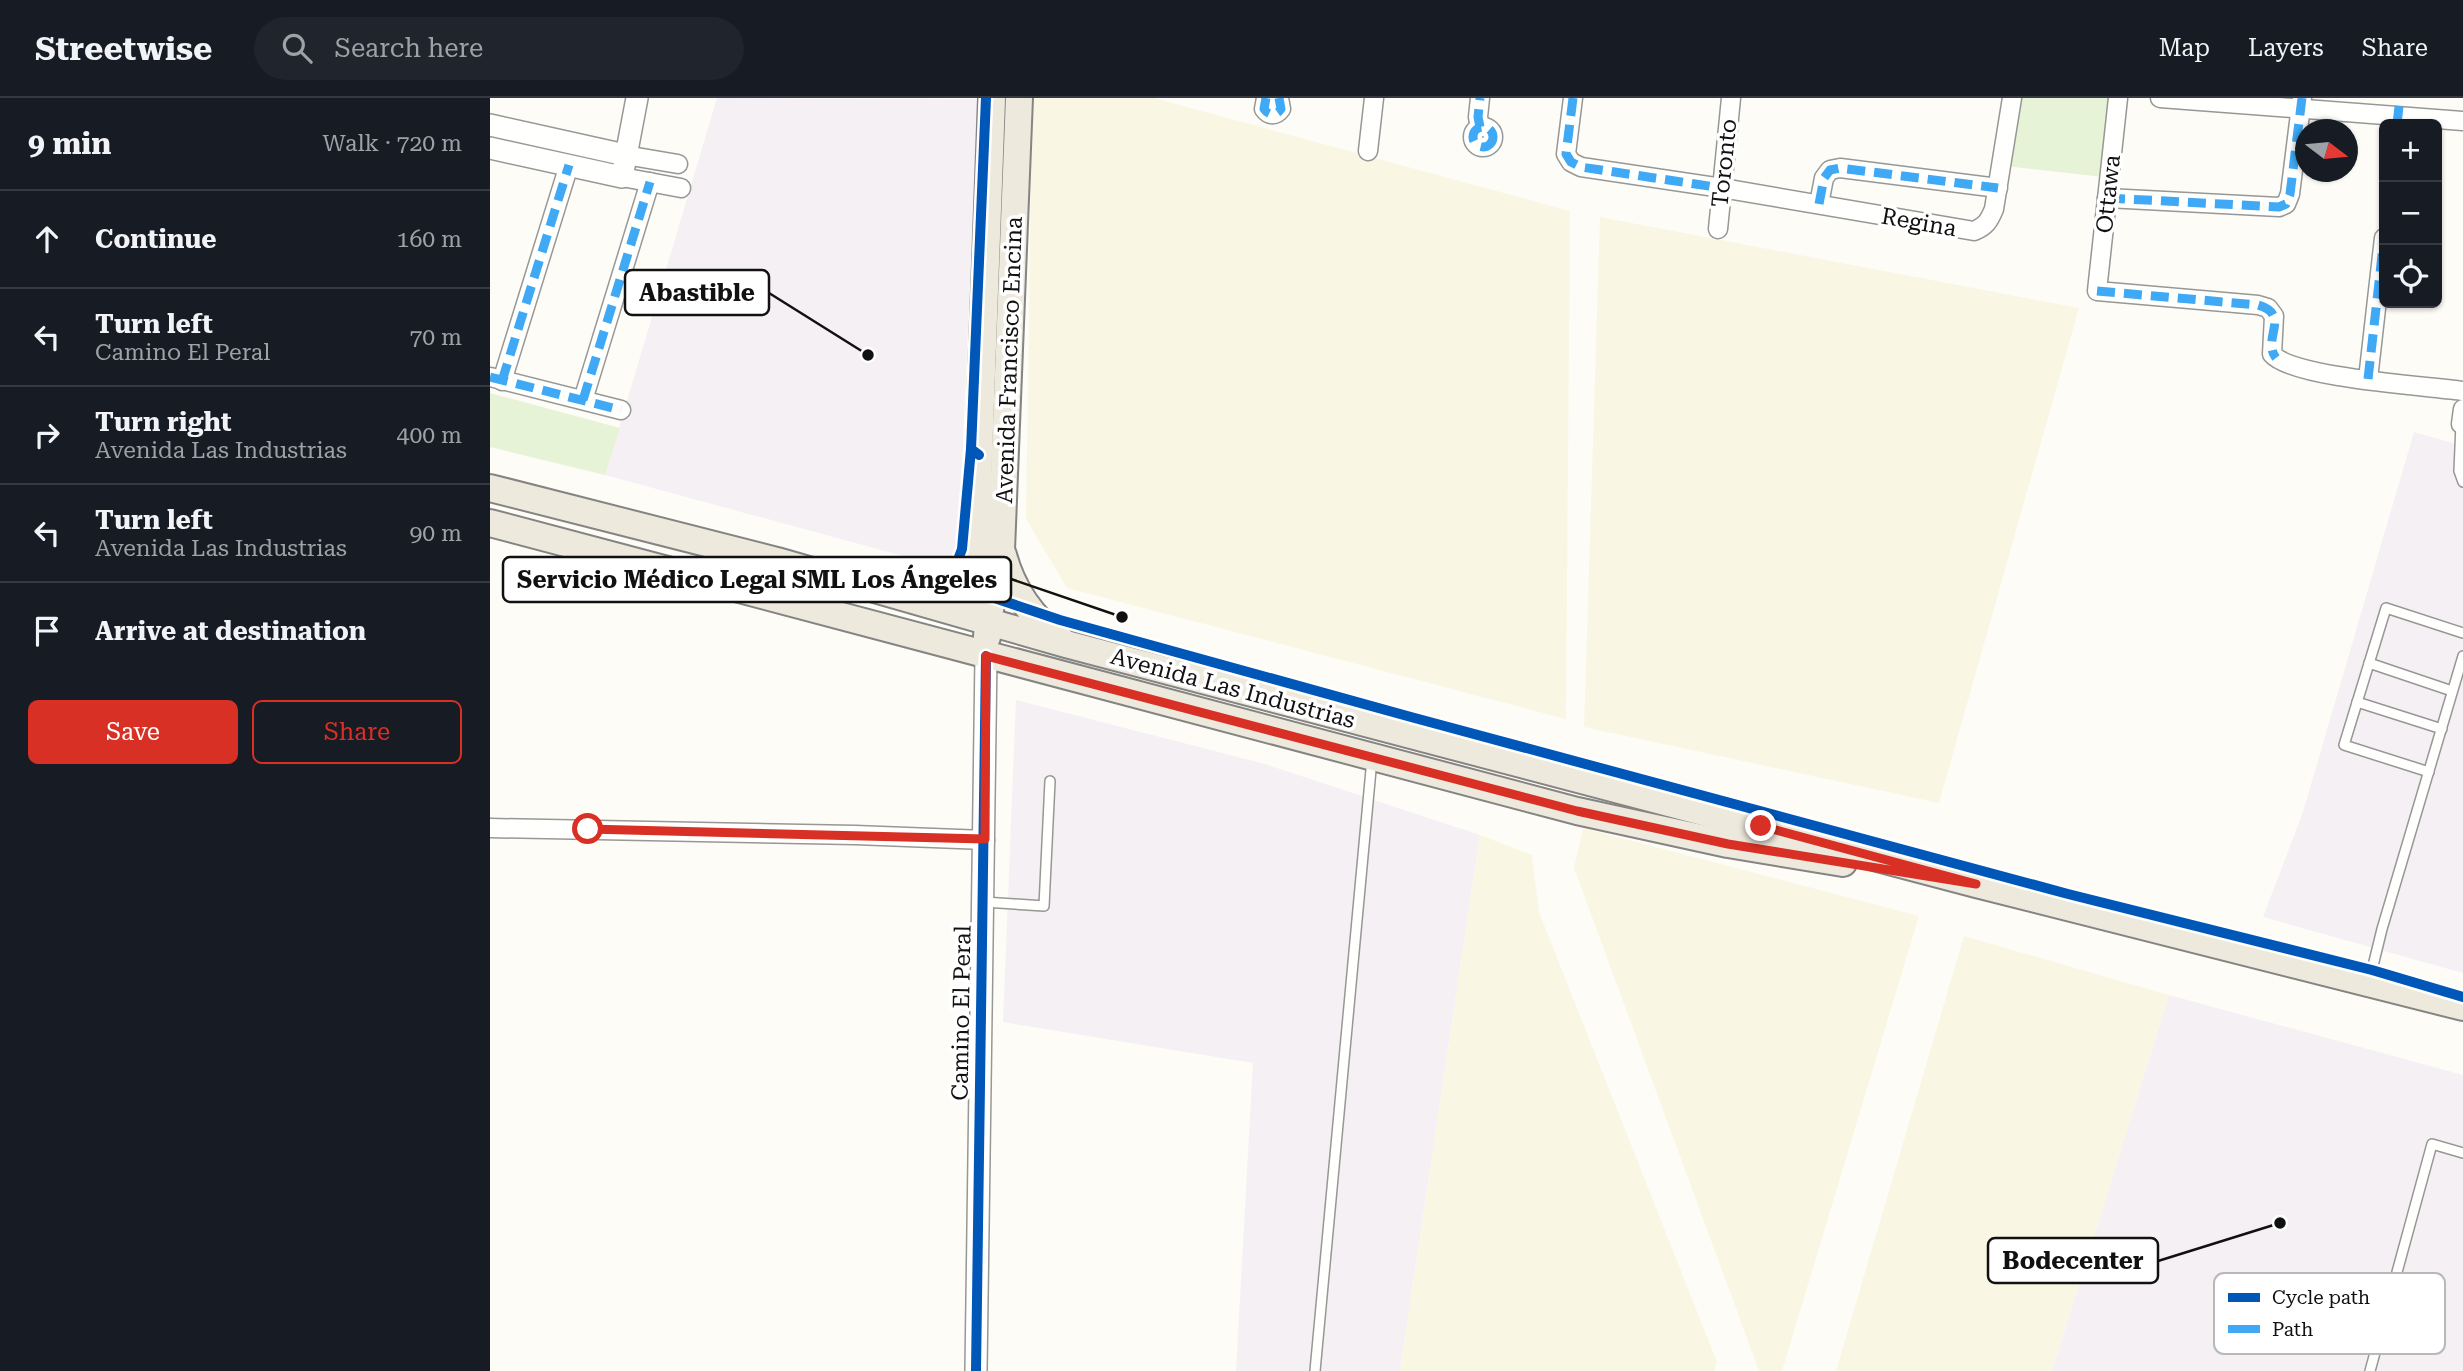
<!DOCTYPE html>
<meta charset="utf-8">
<style>
body{margin:0;font-family:"Roboto Serif",serif;background:#20242c;color:#f1f3f6}
.controls{position:absolute;right:21px;top:21px;display:grid;overflow:hidden;border-radius:10px;box-shadow:0 2px 5px #0004}
.controls button{width:63px;height:63px;display:grid;place-items:center;padding:0;border:0;border-bottom:2px solid #363941;background:#171b24;color:#f1f3f6;font:35px sans-serif}
.compass{position:absolute;left:1805px;top:21px;width:63px;height:63px;border-radius:50%;background:#171b24;box-shadow:0 2px 5px #0004;rotate:106deg}
.stop{position:absolute;width:21px;height:21px;margin:-16px;border:5px solid #d93025;border-radius:50%;background:#fff}
.stop.end{background:#d93025;border-color:#fff;box-shadow:0 2px 7px #0008}
.list{margin:0;padding:0;list-style:none}
h2{display:flex;justify-content:space-between;align-items:center;height:91px;margin:0;padding:0 28px;font-size:30px}
h2 small{font-size:23px;font-weight:400;color:#9ea1a6}
.list li{display:grid;grid-template-columns:46px 1fr auto;gap:21px;align-items:center;box-sizing:border-box;height:98px;padding:0 28px;border-top:2px solid #363941}
.list b{display:block;font-size:26px;white-space:nowrap}
.list p{margin:0;font-size:23px;white-space:nowrap;color:#9ea1a6}
.list em{font-size:23px;font-style:normal;color:#9ea1a6}
.actions{display:flex;gap:14px;padding:21px 28px}
.actions a{flex:1;padding:16px 0;border:2px solid #d93025;border-radius:10px;text-align:center;font-size:24px;color:#d93025}
.actions .main{background:#d93025;color:#fff}
.icon{flex:none;width:38px;height:38px;fill:none;stroke:currentColor;stroke-width:2;stroke-linecap:round;stroke-linejoin:round}
.map{position:relative;flex:none;width:1973px;height:1273px;overflow:hidden}
header{display:flex;align-items:center;gap:42px;box-sizing:border-box;height:98px;padding:0 35px;background:#171b24;border-bottom:2px solid #363941}
header strong{font-size:33px}
nav{display:flex;gap:38px;margin-inline-start:auto;font-size:24px}
.search{width:490px;height:63px;background:#20242c;display:flex;align-items:center;gap:18px;box-sizing:border-box;padding:0 24px;border-radius:38px;color:#9ea1a6;font-size:26px}
main{display:flex}
aside{flex:1;background:#171b24}
.map>svg:first-child{display:block}
.industrial{fill:#f5f0f3}
.farmland{fill:#f9f7e4}
.green{fill:#e7f3d7}
.lines{fill:none;stroke-linecap:round;stroke-linejoin:round}
.service-casing{stroke:#979795;stroke-width:12}
.minor-casing{stroke:#979795;stroke-width:21}
.tertiary-casing{stroke:#979795;stroke-width:24}
.primary-casing{stroke:#858482;stroke-width:30}
.service{stroke:#fffffe;stroke-width:9}
.minor{stroke:#fffffe;stroke-width:18}
.tertiary{stroke:#fffffe;stroke-width:21}
.primary{stroke:#ede9dc;stroke-width:26}
.quiet{stroke:#3fa9f5;stroke-width:9;stroke-dasharray:18 9;stroke-linecap:butt}
.cycleway-casing{stroke:#fff;stroke-width:15}
.cycleway{stroke:#0057b8;stroke-width:10}
.route{stroke:#d93025;stroke-width:9}
.labels{text-anchor:middle;stroke-width:7;stroke-linejoin:round;paint-order:stroke}
.street-label{font-size:23px;fill:#111;stroke:#fff}
.key{fill:#fff;stroke:#b8b8b8;stroke-width:2}
.key-label{font-size:19px;fill:#111}
.leader{fill:none;stroke:#111;stroke-width:2.5}
.callout-dot{fill:#111;stroke:#fff;stroke-width:2.5}
.callout{fill:#fff;stroke:#111;stroke-width:2.5}
.callout-label{font-size:24px;text-anchor:middle;font-weight:bold;fill:#111}
</style>
<header>
<strong>Streetwise</strong>
<div class="search"><svg class="icon" aria-label="search" viewBox="0 0 24 24"><circle cx="10" cy="10" r="6"/><path d="M15 15l6 6"/></svg>Search here</div>
<nav><a>Map</a><a>Layers</a><a>Share</a></nav>
</header>
<main>
<aside>
<h2>9 min<small>Walk · 720 m</small></h2>
<ul class="list">
<li><svg class="icon" aria-label="ahead" viewBox="0 0 24 24"><path d="M12 20V5M6 11l6-6 6 6"/></svg><div><b>Continue</b></div><em>160 m</em></li>
<li><svg class="icon" aria-label="left" viewBox="0 0 24 24"><path d="M17 20v-9H6M10 6l-5 5 5 5"/></svg><div><b>Turn left</b><p>Camino El Peral</p></div><em>70 m</em></li>
<li><svg class="icon" aria-label="right" viewBox="0 0 24 24"><path d="M7 20v-9h11M14 6l5 5-5 5"/></svg><div><b>Turn right</b><p>Avenida Las Industrias</p></div><em>400 m</em></li>
<li><svg class="icon" aria-label="left" viewBox="0 0 24 24"><path d="M17 20v-9H6M10 6l-5 5 5 5"/></svg><div><b>Turn left</b><p>Avenida Las Industrias</p></div><em>90 m</em></li>
<li><svg class="icon" aria-label="arrive" viewBox="0 0 24 24"><path d="M6 21V4h12l-3 4 3 4H6"/></svg><div><b>Arrive at destination</b></div></li>
</ul>
<div class="actions"><a class="main">Save</a><a>Share</a></div>
</aside>
<div class="map">
<svg width="1973" height="1273" viewBox="0 0 1973 1273">
<rect width="100%" height="100%" fill="#fdfcf7"/>
<g class="industrial">
<path d="M227,0l261,1 -20,454 -14,14 -339,-92z"/>
<path d="M1924,334l49,14v527l-200,-56 40,-105z"/>
<path d="M526,602l249,64 215,71 -80,536h-164l17,-308 -250,-41z"/>
<path d="M1679,897l294,80v296h-411z"/>
</g>
<g class="farmland">
<path d="M542,0h122l416,113 -4,508 -499,-131 -41,-69z"/>
<path d="M1110,119l479,91 -140,495 -355,-76z"/>
<path d="M1093,730l336,88 -137,455h-23l-185,-503z"/>
<path d="M990,737l52,20 7,57 178,450 -3,9h-314z"/>
<path d="M1474,838l205,59 -117,376h-216z"/>
</g>
<g class="green">
<path d="M1526,0h96l-9,79 -97,-11z"/>
<path d="M0,295l130,35 -15,47 -115,-28z"/>
</g>
<g class="lines">
<g class="service-casing">
<g id="service">
<path d="M1971,326l-2,47 4,11"/>
<path d="M1879,565l83,28"/>
<path d="M1867,604l85,27"/>
<path d="M1939,674l-85,-27 42,-137 77,25"/>
<path d="M494,804l60,4 6,-125"/>
<path d="M1879,884l13,-53 81,-273"/>
<path d="M825,1273l57,-612"/>
<path d="M1880,1273l62,-227 31,9"/>
</g>
</g>
<g class="minor-casing">
<g id="minor">
<path d="M776,0l-2,11c5,7 12,7 17,0l-2,-11"/>
<path d="M1083,0l-7,56 5,8 10,5 141,21 252,43c12,-5 15,-10 20,-22l18,-111"/>
<path d="M1628,0l-21,193 161,14 10,3 6,8 -2,38c20,24 155,32 191,37"/>
<path d="M1670,0l303,23"/>
<path d="M990,29l-2,-10 2,-19"/>
<circle cx="993" cy="39" r="10"/>
<path d="M878,53l6,-53"/>
<path d="M135,57l53,9"/>
<path d="M132,79l59,11"/>
<path d="M1617,100l172,9 7,-3 4,-10 12,-96"/>
<path d="M1329,106l5,-26 6,-8 10,-2 158,20"/>
<path d="M1228,131l13,-131"/>
<path d="M0,279l131,33"/>
<path d="M1878,281l16,-141"/>
<path d="M12,283l67,-216"/>
<path d="M93,302l67,-218"/>
<path d="M1973,311l-2,15h2"/>
<path d="M0,730l365,7 130,5"/>
</g>
</g>
<g class="tertiary-casing">
<g id="tertiary">
<path d="M0,27l135,30"/>
<path d="M0,50l132,29 15,-79"/>
<path d="M486,1273l10,-715"/>
</g>
</g>
<g class="primary-casing">
<g id="primary">
<path d="M0,390l287,73 289,83 910,240 487,123"/>
<path d="M0,425l1087,288 151,33 115,19"/>
<path d="M513,457c9,34 29,63 58,85"/>
<path d="M416,496c34,-1 60,-17 72,-50"/>
<path d="M496,515l-9,-47 2,-111 13,-357"/>
<path d="M497,539l1,-16 13,-71 18,-452"/>
</g>
</g>
<use href="#service" class="service"/>
<use href="#minor" class="minor"/>
<use href="#tertiary" class="tertiary"/>
<use href="#primary" class="primary"/>
<g class="quiet">
<path d="M776,0l-2,11c5,7 12,7 17,0l-2,-11"/>
<path d="M1083,0l-7,56 5,8 10,5 141,21"/>
<path d="M1907,26l3,-26"/>
<path d="M990,29l-2,-10 2,-19"/>
<circle cx="993" cy="39" r="10"/>
<path d="M1617,100l172,9 7,-3 4,-10 12,-96"/>
<path d="M1329,106l5,-26 6,-8 10,-2 158,20"/>
<path d="M1607,193l161,14c34,10 3,34 18,53"/>
<path d="M0,279l131,33"/>
<path d="M1878,281l16,-141"/>
<path d="M12,283l67,-216"/>
<path d="M93,302l67,-218"/>
</g>
<g class="cycleway-casing">
<g id="cycleway">
<path d="M481,351l-9,100 -6,16 -15,15 119,40 351,97 657,177 304,76 91,27"/>
<path d="M489,357l-8,-6 15,-351"/>
<path d="M486,1273l10,-715"/>
</g>
</g>
<use href="#cycleway" class="cycleway"/>
</g>
<g class="lines">
<path class="route" d="M98,731l397,10 1,-183 591,155 151,33 248,40 -215,-58"/>
</g>
<g class="labels">
<g class="street-label">
<text transform="translate(1234 65) rotate(-84)" y="8">Toronto</text>
<text transform="translate(1618 96) rotate(-84)" y="8">Ottawa</text>
<text transform="translate(1429 124) rotate(10)" y="8">Regina</text>
<text transform="translate(519 262) rotate(-88)" y="8">Avenida Francisco Encina</text>
<text transform="translate(743 590) rotate(15)" y="8">Avenida Las Industrias</text>
<text transform="translate(471 915) rotate(-89)" y="8">Camino El Peral</text>
</g>
</g>
<rect x="1724" y="1175" width="231" height="81" rx="10" class="key"/>
<rect x="1738" y="1195" width="32" height="9" fill="#0057b8"/>
<rect x="1738" y="1227" width="32" height="8" fill="#3fa9f5"/>
<g class="key-label">
<text x="1782" y="1206">Cycle path</text>
<text x="1782" y="1238">Path</text>
</g>
<path class="leader" d="M378 257L279 195M632 519L521 481M1790 1125L1668 1163"/>
<g class="callout-dot">
<circle cx="378" cy="257" r="7"/>
<circle cx="632" cy="519" r="7"/>
<circle cx="1790" cy="1125" r="7"/>
</g>
<g class="callout">
<rect x="135" y="172" width="144" height="45" rx="7"/>
<rect x="13" y="459" width="508" height="45" rx="7"/>
<rect x="1498" y="1140" width="170" height="45" rx="7"/>
</g>
<g class="callout-label">
<text x="207" y="203">Abastible</text>
<text x="267" y="490">Servicio Médico Legal SML Los Ángeles</text>
<text x="1583" y="1171">Bodecenter</text>
</g>
</svg>
<div class="controls">
<button>+</button>
<button>−</button>
<button><svg class="icon" aria-label="locate" viewBox="0 0 24 24"><circle cx="12" cy="12" r="6"/><path d="M12 2v4M12 18v4M2 12h4M18 12h4"/></svg></button>
</div>
<svg class="compass" viewBox="-18 -18 36 36"><path d="M0-13l5 13h-10z" fill="#e53935"/><path d="M0 13l5-13h-10z" fill="#9ea1a6"/></svg>
<div class="stop" style="left:98px;top:731px"></div>
<div class="stop end" style="left:1271px;top:728px"></div>
</div>
</main>
